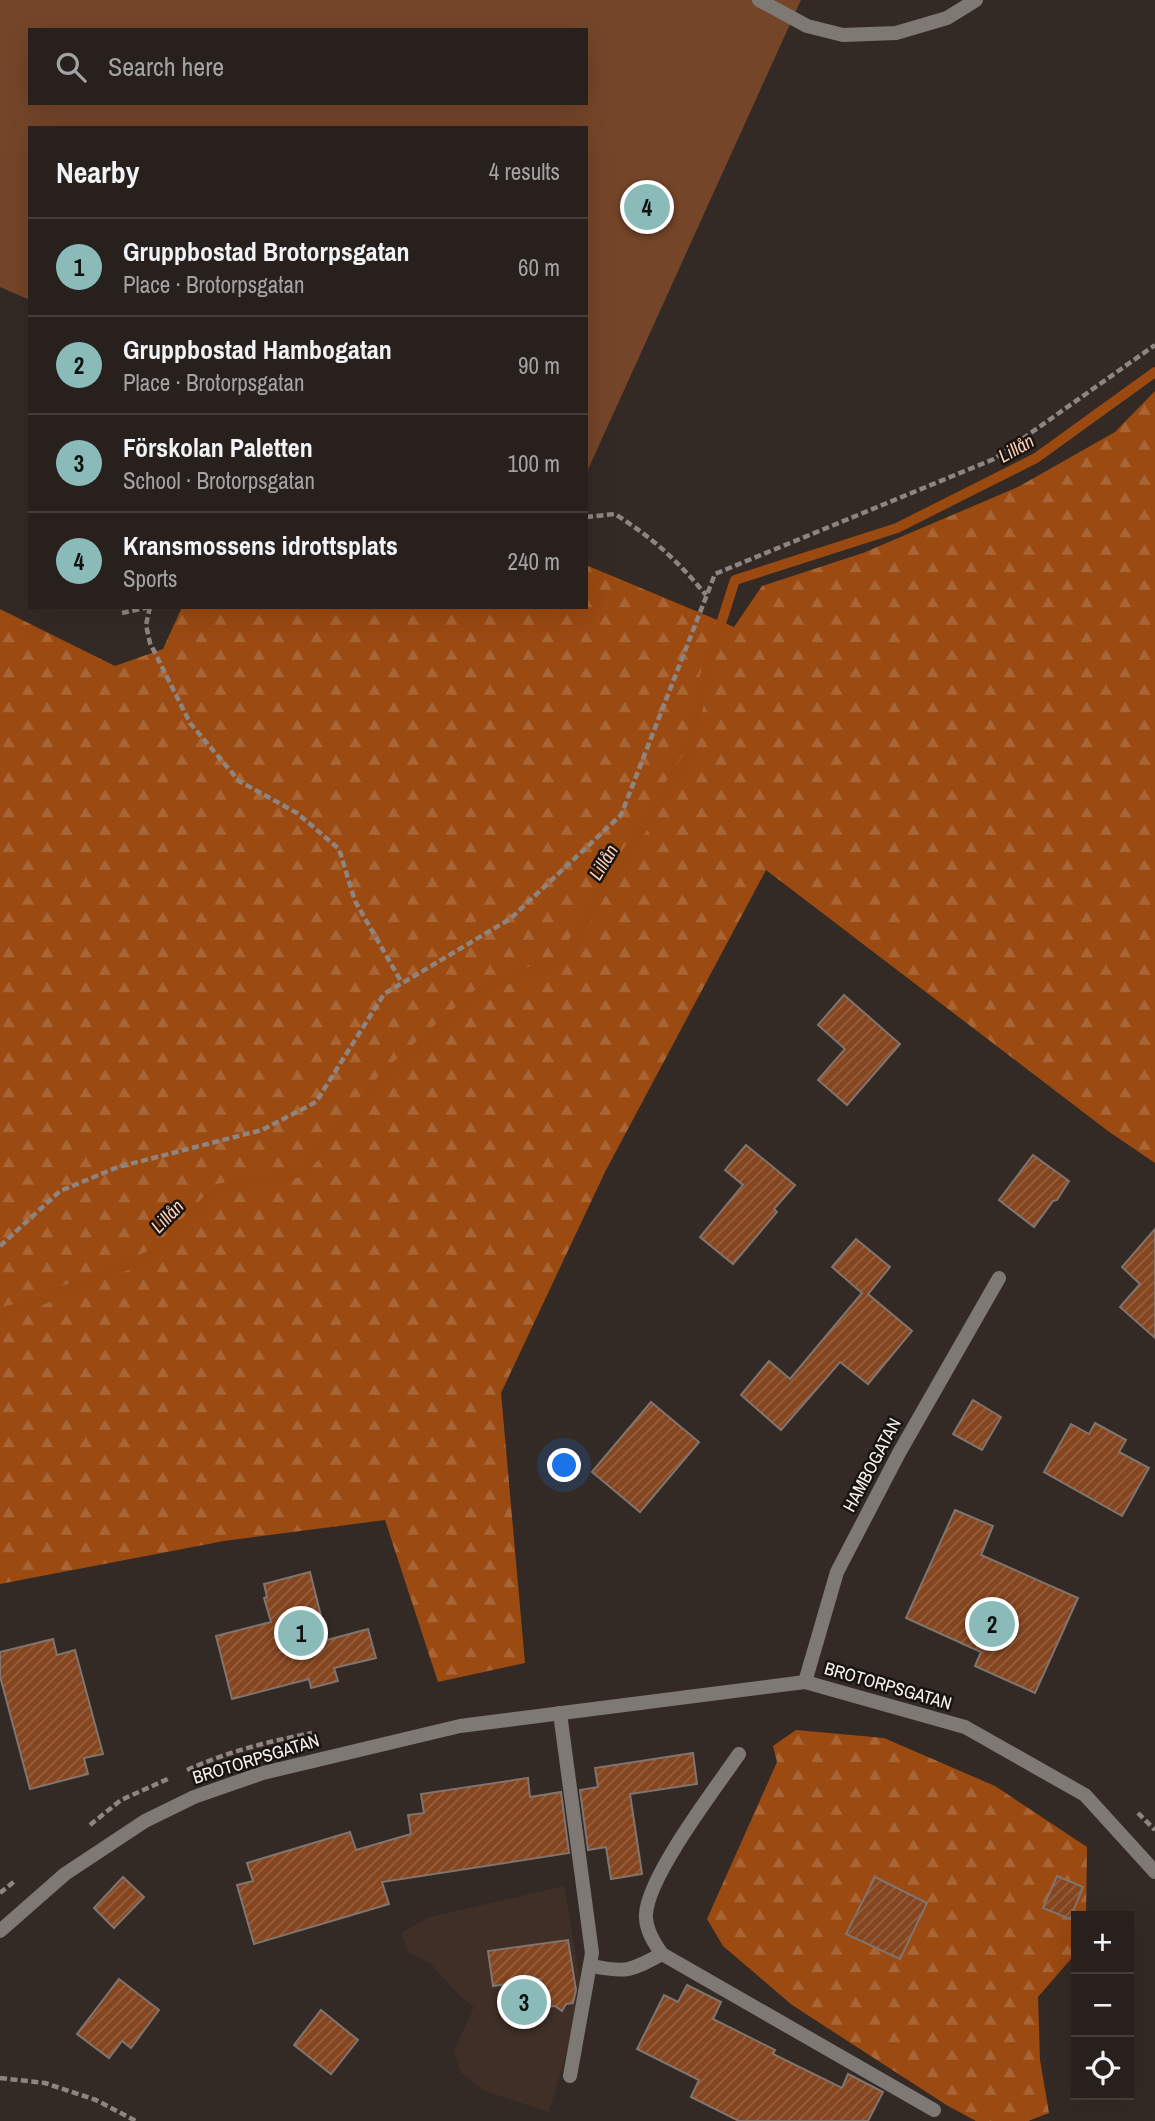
<!DOCTYPE html>
<meta charset="utf-8">
<style>
body{margin:0;font-family:"Archivo Narrow",sans-serif;background:#332d29;color:#f1f3f6}
.controls{position:absolute;right:21px;bottom:21px;display:grid;overflow:hidden;border-radius:0px;box-shadow:0 7px 28px #0002}
.controls button{width:63px;height:63px;display:grid;place-items:center;padding:0;border:0;border-bottom:2px solid #433e3b;background:#27201c;color:#f1f3f6;font:35px sans-serif}
.you{position:absolute;left:565px;top:1466px;width:24px;height:24px;margin:-18px;border:5px solid #fff;border-radius:50%;background:#1a73e8;box-shadow:0 0 0 10px #1a73e833}
.badge{display:grid;place-items:center;width:46px;height:46px;border-radius:50%;background:#8bbbb9;color:#111;font-size:23px;font-weight:700}
.pin{position:absolute;translate:-50% -50%;border:4px solid #fff;box-shadow:0 2px 7px #0006}
.list{margin:0;padding:0;list-style:none}
h2{display:flex;justify-content:space-between;align-items:center;height:91px;margin:0;padding:0 28px;font-size:30px}
h2 small{font-size:23px;font-weight:400;color:#a4a3a3}
.list li{display:grid;grid-template-columns:46px 1fr auto;gap:21px;align-items:center;box-sizing:border-box;height:98px;padding:0 28px;border-top:2px solid #433e3b}
.list b{display:block;font-size:26px;white-space:nowrap}
.list p{margin:0;font-size:23px;white-space:nowrap;color:#a4a3a3}
.list em{font-size:23px;font-style:normal;color:#a4a3a3}
.icon{flex:none;width:38px;height:38px;fill:none;stroke:currentColor;stroke-width:2;stroke-linecap:round;stroke-linejoin:round}
.map{position:relative;flex:none;width:1155px;height:2121px;overflow:hidden}
.search{position:absolute;background:#27201c;box-shadow:0 7px 28px #0002;left:28px;top:28px;width:560px;height:77px;display:flex;align-items:center;gap:18px;box-sizing:border-box;padding:0 24px;border-radius:0px;color:#a4a3a3;font-size:26px}
.panel{position:absolute;background:#27201c;box-shadow:0 7px 28px #0002;left:28px;top:126px;width:560px;height:483px;border-radius:0px}
.map>svg:first-child{display:block}
.built{fill:#3f2f26}
.forest{fill:url(#forest-firs)}
.garden{fill:#744529;fill-rule:evenodd}
.lines{fill:none;stroke-linecap:round;stroke-linejoin:round}
.stream{stroke:#9a4a11;stroke-width:10}
.building{fill:url(#building-hatch);stroke:#80746e;stroke-width:2}
.path{stroke:#8e8581;stroke-width:4.5;stroke-dasharray:7 3.5;stroke-linecap:butt}
.street{stroke:#7f7976;stroke-width:14}
.labels{text-anchor:middle;stroke-width:5;stroke-linejoin:round;paint-order:stroke}
.street-label{font-size:18px;fill:#faf3f0;stroke:#181412}
.water-label{font-size:19px;font-style:italic;fill:#fcceb5;stroke:#181412}
</style>
<div class="map">
<svg width="1155" height="2121" viewBox="0 0 1155 2121">
<defs>
<pattern id="forest-firs" width="22" height="20" patternUnits="userSpaceOnUse" patternTransform="scale(1.75)"><rect width="22" height="20" fill="#9b4a12"/><path d="M5 1l3.5 6h-7zM16 11l3.5 6h-7z" fill="#aa6535"/></pattern>
<pattern id="building-hatch" width="6" height="6" patternUnits="userSpaceOnUse" patternTransform="scale(1.75)"><rect width="6" height="6" fill="#84451f"/><path d="M-1 1l2-2M0 6l6-6M5 7l2-2" fill="none" stroke="#966040"/></pattern>
</defs>
<rect width="100%" height="100%" fill="#342a25"/>
<path class="built" d="M564,1886l19,110 -34,116 -64,-21 -24,-18 -7,-22 20,-44 -17,-14 -27,-30 -22,-11 -7,-19 29,-16z"/>
<g class="forest">
<path d="M1155,391v772l-47,-32 -342,-261 -161,302 -104,221 24,270 -87,19 -53,-162 -161,21 -224,43v-975l115,57 48,-17 19,-42h404v-42l148,62 28,-41 101,-33 155,-66 97,-55z"/>
<path d="M796,1730l88,8 111,48 92,61 -1,69h-10v37l-38,44 2,63 9,53 -21,8h-52l-28,-15 -156,-101 -69,-59 -16,-27 70,-157 -4,-16z"/>
</g>
<path class="garden" d="M0,0h801l-215,474v-346h-556v172l-30,-13zM30,30h556v73h-556z"/>
<g class="lines">
<path class="stream" d="M0,1313l32,-9 122,-50 64,-65 83,-17 87,-99 99,-87 76,-25 40,-71 84,-132 20,-91 28,-87 162,-52 139,-70 119,-86"/>
</g>
<g class="building">
<path d="M844,995l56,49 -53,61 -29,-25 27,-31 -27,-24z"/>
<path d="M746,1145l49,40 -21,24 3,3 -44,52 -33,-27 43,-52 -18,-15z"/>
<path d="M1033,1155l36,26 -12,19 -4,1 -19,26 -35,-27z"/>
<path d="M1155,1229v109l-35,-31 20,-23 -18,-17z"/>
<path d="M856,1239l34,28 -22,27 44,37 -44,53 -28,-22 -59,68 -40,-35 28,-34 21,18 72,-86 -30,-26z"/>
<path d="M973,1400l28,17 -19,33 -29,-16z"/>
<path d="M651,1402l48,40 -59,70 -48,-40z"/>
<path d="M1095,1423l31,17 -7,12 30,16 -27,48 -78,-44 27,-48 18,10z"/>
<path d="M955,1510l38,16 -12,29 97,43 -43,95 -60,-27 6,-14 -75,-34z"/>
<path d="M310,1572l17,68 41,-11 8,29 -42,10 4,13 -27,7 -2,-9 -77,20 -16,-63 55,-14 -7,-24 3,-1 -3,-13z"/>
<path d="M53,1639l4,16 18,-5 28,104 -19,4 4,16 -58,15 -30,-113v-24z"/>
<path d="M693,1753l4,31 -67,10 12,80 -31,5 -5,-32 -18,3 -8,-60 18,-3 -3,-19z"/>
<path d="M528,1778l2,19 31,-5 8,61 -187,29 7,22 -135,40 -17,-59 16,-4 -6,-18 103,-31 6,18 55,-16 -3,-19 16,-2 -3,-19z"/>
<path d="M1057,1876l26,11 -13,32 -27,-11z"/>
<path d="M123,1877l21,20 -30,31 -20,-20z"/>
<path d="M875,1877l52,26 -27,56 -54,-25z"/>
<path d="M568,1940l8,50 -3,13 -7,1 -4,7 -7,-5 -12,1 -3,-28 -47,7 -5,-35z"/>
<path d="M119,1979l40,31 -28,38 -9,-7 -13,17 -32,-24z"/>
<path d="M687,1985l34,17 -8,17 62,31 -2,4 69,34 6,-14 35,18 -15,29h-129l-48,-24 8,-17 -62,-31 27,-54 14,7z"/>
<path d="M321,2010l37,30 -27,34 -37,-29z"/>
</g>
<g class="lines">
<g class="path">
<path d="M586,517l29,-3c39,25 61,45 91,81"/>
<path d="M150,607l-4,18 4,18 40,80 49,58 58,32 42,36 16,52 47,82"/>
<path d="M122,613l27,-6"/>
<path d="M0,1246l60,-55 58,-24 144,-37 54,-28 68,-108 126,-75 111,-104 94,-241 279,-115 161,-114"/>
<path d="M187,1770c40,-18 82,-29 125,-37"/>
<path d="M1138,1813l17,17"/>
<path d="M90,1825l31,-25 49,-22"/>
<path d="M0,1893l16,-13"/>
<path d="M0,2078l45,5 51,17 40,21"/>
</g>
<g class="street">
<path d="M759,0l48,26 36,9 53,-2 51,-15 29,-18"/>
<path d="M805,1682l32,-110 62,-119 100,-175"/>
<path d="M560,1713l32,240 -22,123"/>
<path d="M0,1931l65,-57 80,-53 49,-24 69,-24 197,-47 345,-44 160,45 120,68 70,77"/>
<path d="M662,1954c-8,-11 -17,-25 -16,-40 2,-38 69,-125 93,-160"/>
<path d="M592,1966c35,7 38,5 70,-12l272,156"/>
</g>
</g>
<g class="labels">
<g class="street-label">
<text transform="translate(872 1465) rotate(-62)" y="6">HAMBOGATAN</text>
<text transform="translate(888 1686) rotate(16)" y="6">BROTORPSGATAN</text>
<text transform="translate(256 1759) rotate(-17)" y="6">BROTORPSGATAN</text>
</g>
<g class="water-label">
<text transform="translate(1016 448) rotate(-29)" y="7">Lillån</text>
<text transform="translate(603 862) rotate(-59)" y="7">Lillån</text>
<text transform="translate(167 1216) rotate(-46)" y="7">Lillån</text>
</g>
</g>
</svg>
<div class="controls">
<button>+</button>
<button>−</button>
<button><svg class="icon" aria-label="locate" viewBox="0 0 24 24"><circle cx="12" cy="12" r="6"/><path d="M12 2v4M12 18v4M2 12h4M18 12h4"/></svg></button>
</div>
<div class="you"></div>
<div class="pin badge" style="left:301px;top:1633px">1</div>
<div class="pin badge" style="left:992px;top:1624px">2</div>
<div class="pin badge" style="left:524px;top:2002px">3</div>
<div class="pin badge" style="left:647px;top:207px">4</div>
<div class="search"><svg class="icon" aria-label="search" viewBox="0 0 24 24"><circle cx="10" cy="10" r="6"/><path d="M15 15l6 6"/></svg>Search here</div>
<section class="panel">
<h2>Nearby<small>4 results</small></h2>
<ul class="list">
<li><span class="badge">1</span><div><b>Gruppbostad Brotorpsgatan</b><p>Place · Brotorpsgatan</p></div><em>60 m</em></li>
<li><span class="badge">2</span><div><b>Gruppbostad Hambogatan</b><p>Place · Brotorpsgatan</p></div><em>90 m</em></li>
<li><span class="badge">3</span><div><b>Förskolan Paletten</b><p>School · Brotorpsgatan</p></div><em>100 m</em></li>
<li><span class="badge">4</span><div><b>Kransmossens idrottsplats</b><p>Sports</p></div><em>240 m</em></li>
</ul>
</section>
</div>
